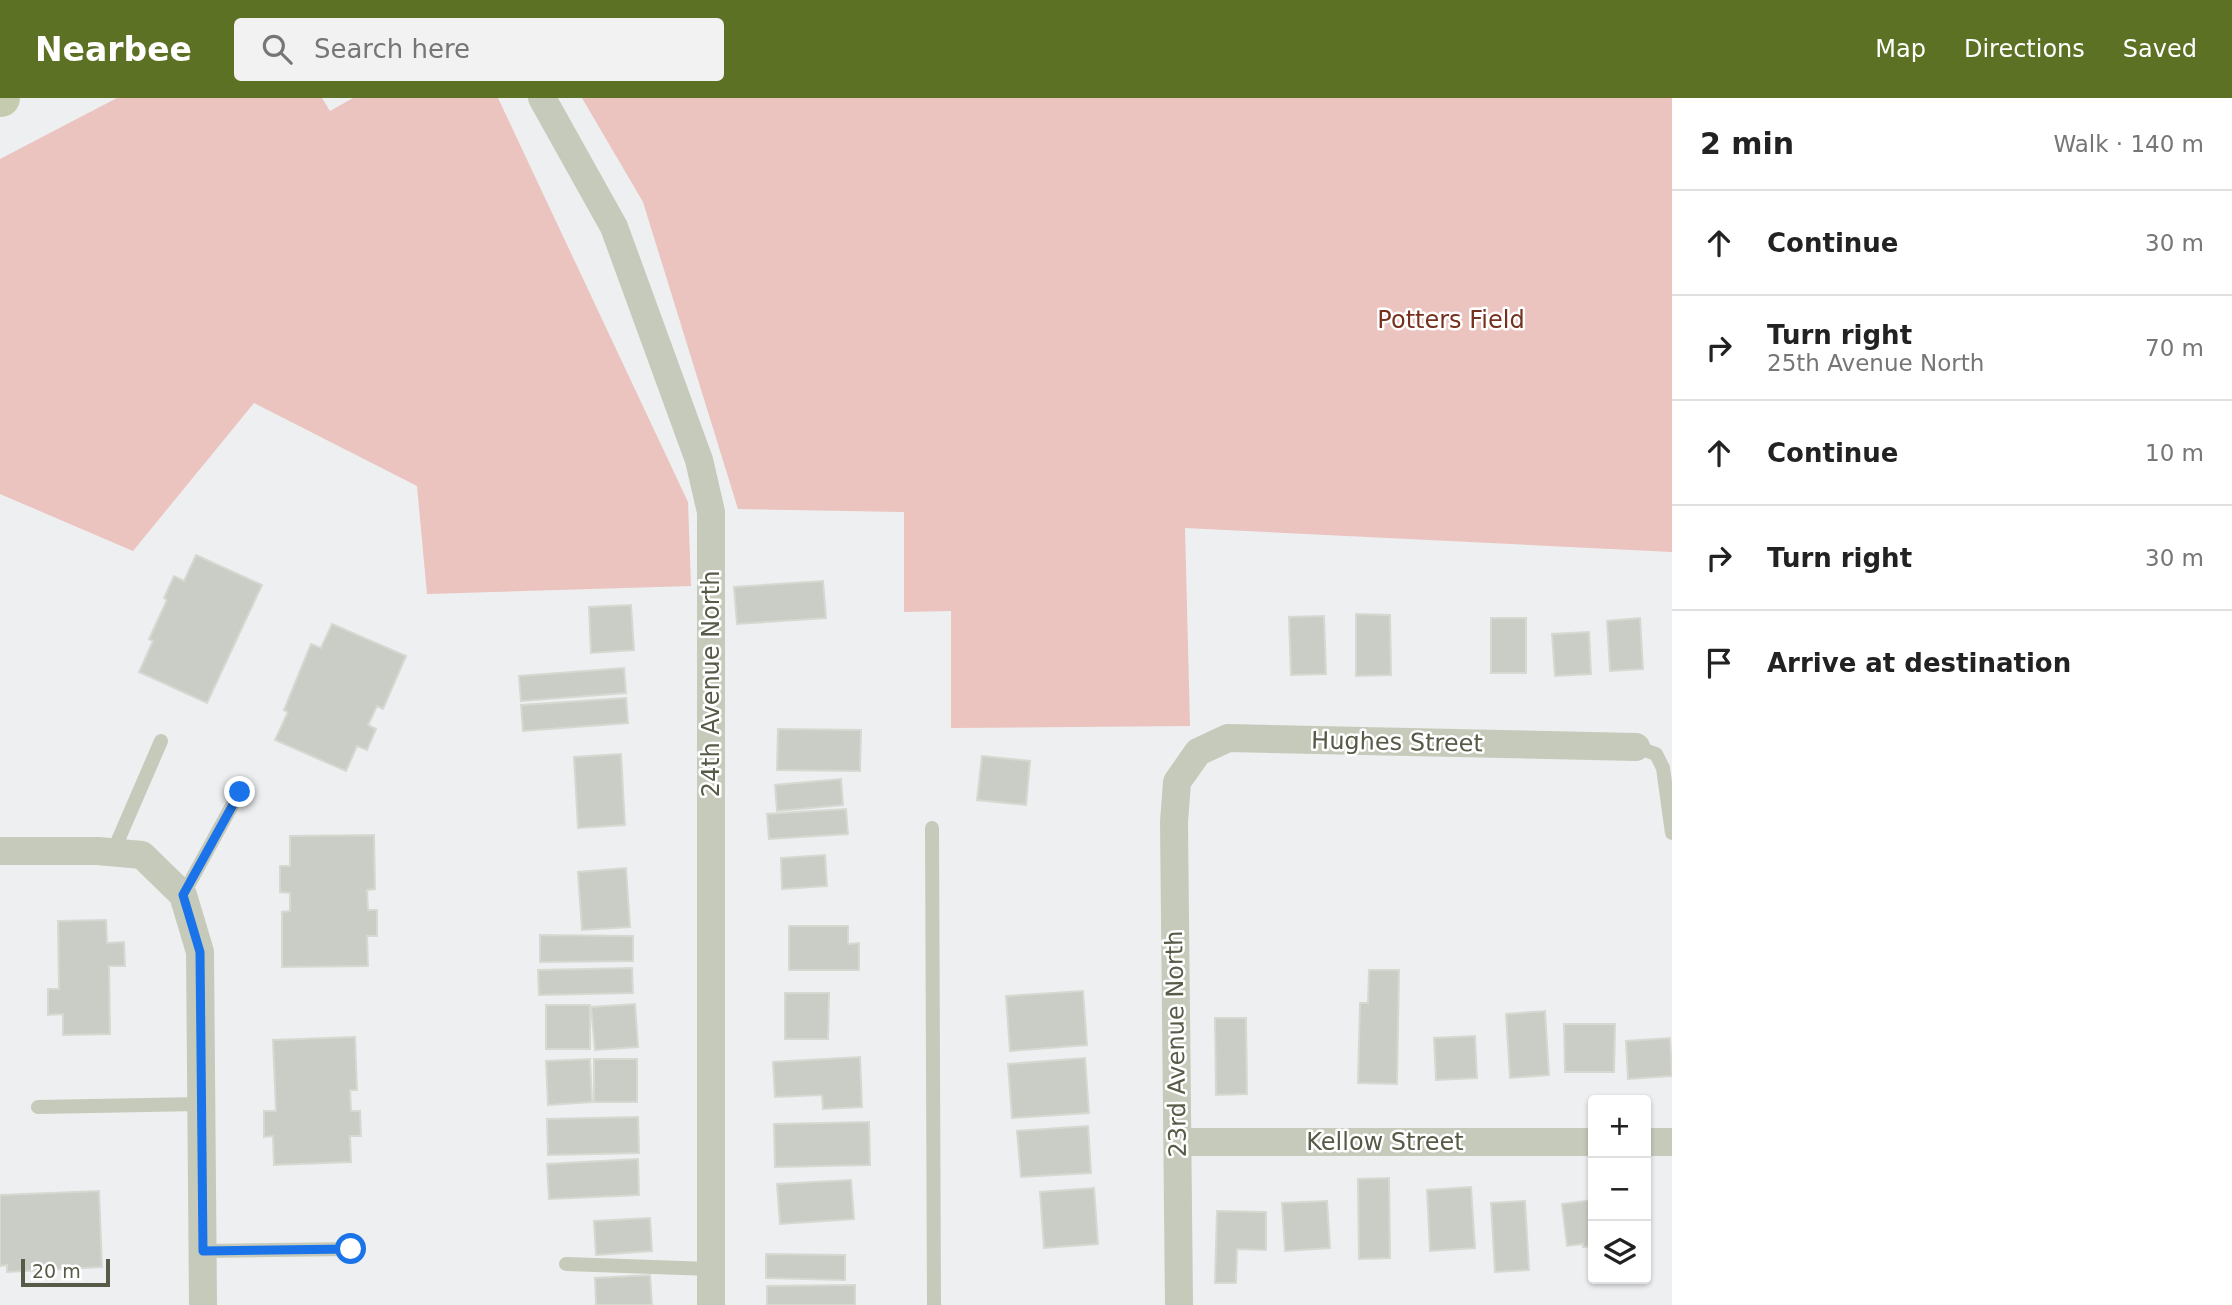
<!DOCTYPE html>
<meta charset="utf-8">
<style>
body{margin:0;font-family:"DejaVu Sans",sans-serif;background:#f2f2f2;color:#222}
.controls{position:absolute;right:21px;bottom:21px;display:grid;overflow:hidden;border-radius:7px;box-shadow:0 2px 5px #0004}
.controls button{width:63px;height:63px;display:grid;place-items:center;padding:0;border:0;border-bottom:2px solid #e0e0e0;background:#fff;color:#222;font:35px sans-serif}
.scale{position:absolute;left:21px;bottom:18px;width:89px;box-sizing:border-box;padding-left:7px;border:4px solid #565a47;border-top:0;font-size:19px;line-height:24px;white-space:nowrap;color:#565a47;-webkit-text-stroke:5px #fff;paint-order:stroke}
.stop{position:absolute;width:21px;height:21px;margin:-16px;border:5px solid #1a73e8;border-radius:50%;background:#fff}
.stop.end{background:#1a73e8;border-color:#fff;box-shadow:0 2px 7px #0008}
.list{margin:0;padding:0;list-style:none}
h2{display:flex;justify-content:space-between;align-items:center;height:91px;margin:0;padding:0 28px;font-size:30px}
h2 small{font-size:23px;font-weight:400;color:#767676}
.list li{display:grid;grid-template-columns:46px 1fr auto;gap:21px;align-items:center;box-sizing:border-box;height:105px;padding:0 28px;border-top:2px solid #e0e0e0}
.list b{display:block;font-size:26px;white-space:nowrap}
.list p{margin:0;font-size:23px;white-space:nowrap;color:#767676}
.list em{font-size:23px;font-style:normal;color:#767676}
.icon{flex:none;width:38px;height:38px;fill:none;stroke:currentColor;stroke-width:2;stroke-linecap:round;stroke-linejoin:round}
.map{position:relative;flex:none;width:1672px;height:1207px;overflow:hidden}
header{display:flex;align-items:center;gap:42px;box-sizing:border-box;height:98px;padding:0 35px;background:#5c7124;color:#fff}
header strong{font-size:33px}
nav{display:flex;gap:38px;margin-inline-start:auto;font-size:24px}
.search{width:490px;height:63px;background:#f2f2f2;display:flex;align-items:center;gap:18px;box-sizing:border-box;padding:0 24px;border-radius:7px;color:#767676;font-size:26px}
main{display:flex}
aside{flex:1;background:#fff}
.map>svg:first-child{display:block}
.green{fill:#ebc3bf}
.building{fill:#cacdc5;stroke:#d6d9d2;stroke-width:2}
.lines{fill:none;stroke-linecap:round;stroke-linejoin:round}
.service{stroke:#c6caba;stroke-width:14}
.minor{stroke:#c6caba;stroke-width:28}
.primary{stroke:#c5cbaf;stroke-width:38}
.route{stroke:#1a73e8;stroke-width:9}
.labels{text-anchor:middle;stroke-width:5;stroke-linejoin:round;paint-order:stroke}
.park-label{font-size:24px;fill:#75301e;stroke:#fff}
.street-label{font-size:24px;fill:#565a47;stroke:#fff}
</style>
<header>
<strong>Nearbee</strong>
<div class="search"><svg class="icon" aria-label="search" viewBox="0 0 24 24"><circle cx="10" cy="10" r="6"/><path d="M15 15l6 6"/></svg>Search here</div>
<nav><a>Map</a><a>Directions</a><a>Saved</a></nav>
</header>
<main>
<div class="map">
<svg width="1672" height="1207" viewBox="0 0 1672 1207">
<rect width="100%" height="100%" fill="#eeeff0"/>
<g class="green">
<path d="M117,0h205l8,13 23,-13h145l190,404 3,84 -264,8 -10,-108 -163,-83 -121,148 -133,-57v-335z"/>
<path d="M582,0h1090v454l-487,-24 5,198 -239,2v-117l-47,1v-100l-166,-3 -95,-307z"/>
</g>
<g class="building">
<path d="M196,457l66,30 -55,118 -68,-31 14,-31 -4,-2 18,-39 -3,-2 10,-22 10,5z"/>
<path d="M823,483l3,37 -89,6 -3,-37z"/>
<path d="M631,507l3,45 -43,3 -2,-46z"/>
<path d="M1356,516l34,1 1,60 -35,1z"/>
<path d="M1324,518l2,58 -35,1 -2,-58z"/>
<rect x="1491" y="520" width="35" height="55"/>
<path d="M1640,520l3,51 -33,2 -3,-50z"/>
<path d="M332,526l74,32 -23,53 -6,-3 -9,19 8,4 -9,21 -10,-4 -11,25 -71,-31 13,-28 -4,-2 27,-66 10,4z"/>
<path d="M1589,534l2,42 -36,2 -3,-42z"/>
<path d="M624,570l2,25 -105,8 -2,-25z"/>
<path d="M626,600l2,25 -105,8 -2,-26z"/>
<path d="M778,631l83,1 -1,41 -83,-1z"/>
<path d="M621,656l4,71 -47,3 -4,-71z"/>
<path d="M982,658l48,5 -4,44 -49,-5z"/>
<path d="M841,681l2,26 -66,6 -2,-26z"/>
<path d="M846,711l2,25 -79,5 -2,-25z"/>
<path d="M374,737l1,54 -8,1 1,20h9v26h-10l1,30 -86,1v-55l8,-1v-18l-10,-1v-26h10v-30z"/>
<path d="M825,757l2,31 -45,3 -1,-31z"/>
<path d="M626,770l4,59 -48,3 -4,-58z"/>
<path d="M106,822l1,23 17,-1 1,24h-16l1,68 -47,1v-21l-15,1v-26h11l-1,-68z"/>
<path d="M789,828h59v18l11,-1v27h-70z"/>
<path d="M540,837l93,1v25l-93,1z"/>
<path d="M632,870l1,25 -94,2 -1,-25z"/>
<path d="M1369,872h30l-2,114 -39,-1 2,-80h8z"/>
<path d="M1083,893l4,54 -77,6 -4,-55z"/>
<path d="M785,895h44l-1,46h-43z"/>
<path d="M635,906l3,43 -43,3 -4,-43z"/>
<rect x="546" y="907" width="44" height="44"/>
<path d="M1545,913l4,64 -39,3 -4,-64z"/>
<path d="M1215,920h31l1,76 -31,1z"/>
<path d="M1564,926h51l-1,48h-49z"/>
<path d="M1475,938l2,42 -41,2 -2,-42z"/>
<path d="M355,939l2,53h-7l1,21h9l1,25h-11l1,26 -77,3 -1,-29 -9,1v-26h12l-3,-71z"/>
<path d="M1670,940l2,38 -44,3 -2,-38z"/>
<path d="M860,959l2,50 -39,2 -1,-14 -47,2 -2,-35z"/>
<path d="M1085,960l4,55 -77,5 -4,-54z"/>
<path d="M590,961l2,43 -44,3 -2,-44z"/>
<rect x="594" y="961" width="43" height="43"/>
<path d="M638,1019l1,36 -91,2 -1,-36z"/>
<path d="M869,1024l1,43 -95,2 -1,-43z"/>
<path d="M1088,1028l3,47 -70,4 -4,-46z"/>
<path d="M638,1061l1,36 -90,4 -2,-35z"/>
<path d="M1389,1080l1,80 -31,1 -1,-80z"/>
<path d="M851,1082l3,39 -74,5 -3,-40z"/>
<path d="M1471,1089l4,61 -45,3 -3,-61z"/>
<path d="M1094,1090l4,56 -54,4 -4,-56z"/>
<path d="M99,1093l3,76 -95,5v-7l-7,1v-71z"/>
<path d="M1593,1102v46l-10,1v-3l-16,2 -5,-42z"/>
<path d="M1327,1103l3,47 -45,3 -3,-48z"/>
<path d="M1525,1103l4,69 -34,2 -4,-69z"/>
<path d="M1217,1113l49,1v38l-29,-1 -1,34h-21z"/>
<path d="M650,1120l2,33 -56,4 -2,-34z"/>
<path d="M766,1156l79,1v25l-79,-2z"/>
<path d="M650,1177l2,30h-56l-1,-27z"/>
<path d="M855,1187v20h-88v-19z"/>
</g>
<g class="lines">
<g class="service">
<path d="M1636,649l20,7 7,14 9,65"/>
<path d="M932,730l2,477"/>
<path d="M113,754l48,-111"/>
<path d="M183,797l57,-104"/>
<path d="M38,1009l163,-3"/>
<path d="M203,1153l148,-2"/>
<path d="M566,1166l145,5"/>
</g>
<g class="minor">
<path d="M542,0l72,129 85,233 12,52v793"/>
<path d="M0,753h98l44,4 41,40 17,57 3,353"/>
<path d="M1178,1044h415"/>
<path d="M1646,1044h26"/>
<path d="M1179,1207l-5,-483 3,-40 21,-30 30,-14 408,9"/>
</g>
<path class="primary" d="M0,0h1"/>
</g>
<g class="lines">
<path class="route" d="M240,694l-57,103 17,57 3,299 148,-2"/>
</g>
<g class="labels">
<g class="park-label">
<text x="1451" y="230">Potters Field</text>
</g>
<g class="street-label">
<text transform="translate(711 586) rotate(-90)" y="8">24th Avenue North</text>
<text transform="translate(1397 644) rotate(1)" y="8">Hughes Street</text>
<text transform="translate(1176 946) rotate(-91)" y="8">23rd Avenue North</text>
<text x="1385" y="1052">Kellow Street</text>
</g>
</g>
</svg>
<div class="controls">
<button>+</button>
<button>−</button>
<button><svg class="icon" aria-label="layers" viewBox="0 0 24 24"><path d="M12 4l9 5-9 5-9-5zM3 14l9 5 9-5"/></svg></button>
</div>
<div class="scale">20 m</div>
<div class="stop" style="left:351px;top:1151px"></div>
<div class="stop end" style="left:240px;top:694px"></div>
</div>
<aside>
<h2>2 min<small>Walk · 140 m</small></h2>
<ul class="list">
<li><svg class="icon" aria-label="ahead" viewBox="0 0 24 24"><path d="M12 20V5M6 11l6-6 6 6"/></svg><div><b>Continue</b></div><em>30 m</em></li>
<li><svg class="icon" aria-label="right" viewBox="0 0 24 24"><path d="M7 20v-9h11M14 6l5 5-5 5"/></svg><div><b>Turn right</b><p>25th Avenue North</p></div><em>70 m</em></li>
<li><svg class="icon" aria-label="ahead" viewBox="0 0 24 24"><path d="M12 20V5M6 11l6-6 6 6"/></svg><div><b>Continue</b></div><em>10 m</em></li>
<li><svg class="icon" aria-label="right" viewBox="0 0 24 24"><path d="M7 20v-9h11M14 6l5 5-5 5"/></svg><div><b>Turn right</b></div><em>30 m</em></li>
<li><svg class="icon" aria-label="arrive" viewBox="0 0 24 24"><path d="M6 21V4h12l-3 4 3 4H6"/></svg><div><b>Arrive at destination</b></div></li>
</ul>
</aside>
</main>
